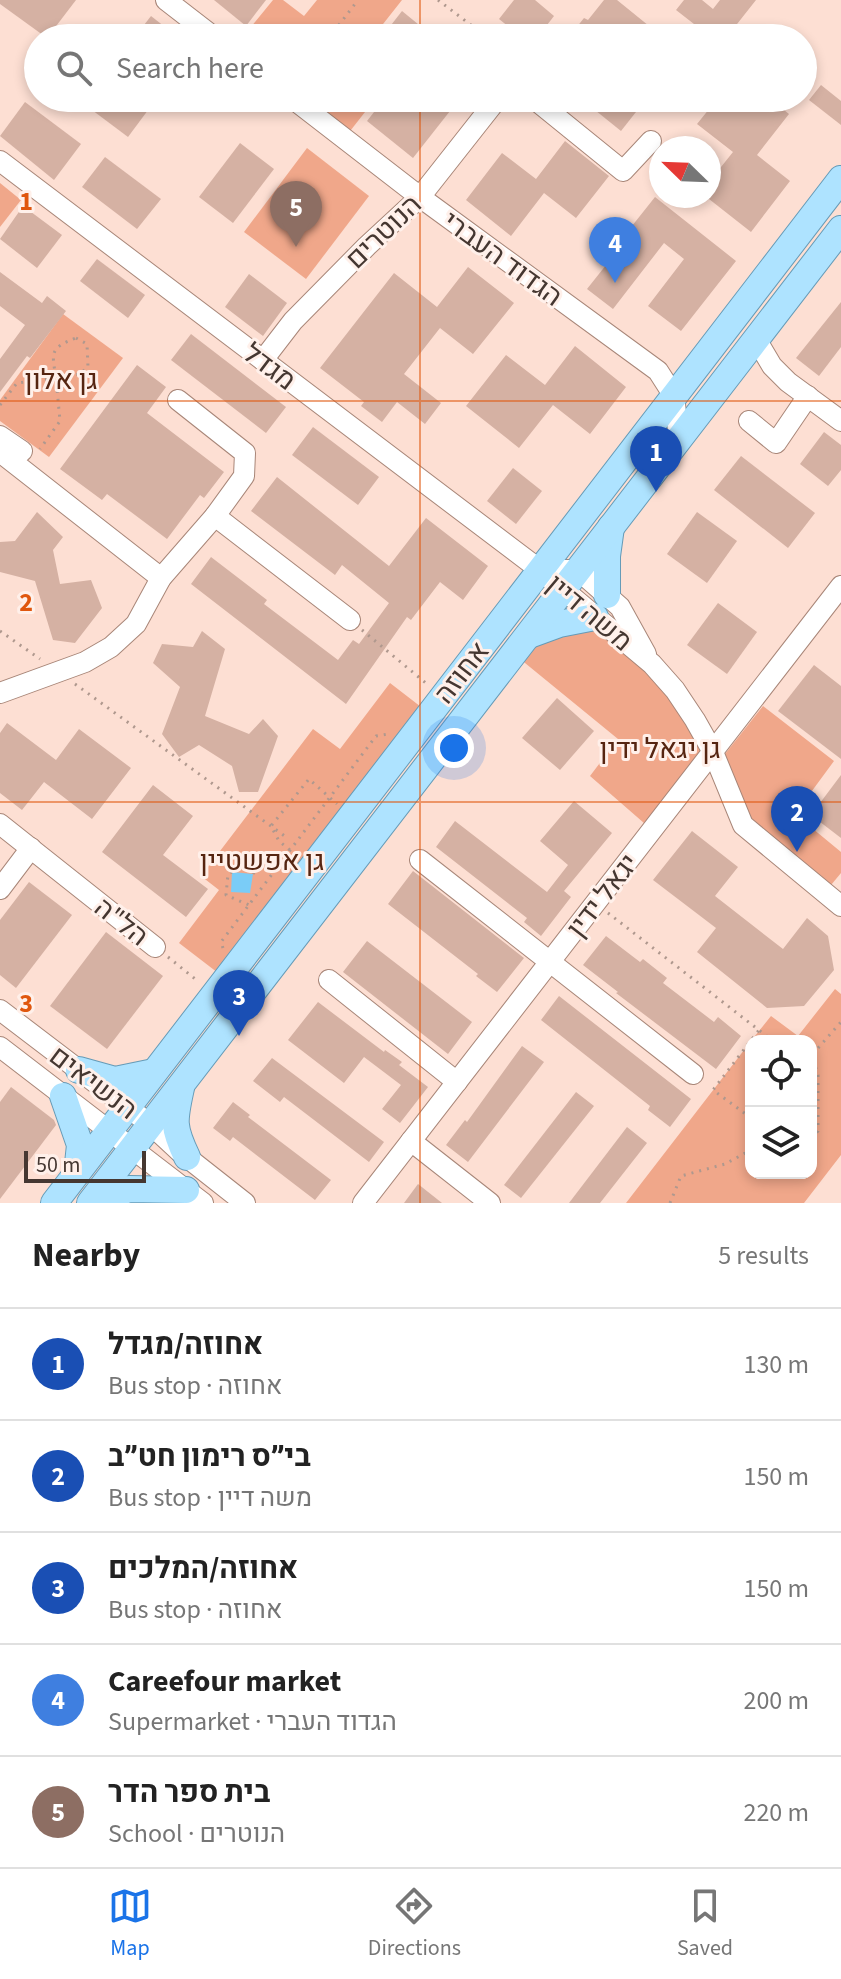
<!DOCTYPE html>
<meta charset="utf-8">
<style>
body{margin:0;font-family:"Source Sans 3",Heebo,sans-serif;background:#f2f2f2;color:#222}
.controls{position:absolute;right:24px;bottom:24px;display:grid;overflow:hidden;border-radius:16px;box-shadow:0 4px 12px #0003}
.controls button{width:72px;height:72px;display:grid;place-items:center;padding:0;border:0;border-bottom:2px solid #e0e0e0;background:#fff;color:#222;font:40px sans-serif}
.compass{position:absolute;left:649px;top:136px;width:72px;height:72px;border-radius:50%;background:#fff;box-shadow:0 4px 12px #0003;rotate:293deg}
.scale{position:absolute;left:24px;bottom:20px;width:122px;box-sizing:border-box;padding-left:8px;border:4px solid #453731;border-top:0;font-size:22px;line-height:28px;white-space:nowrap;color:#453731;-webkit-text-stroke:6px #fff0ea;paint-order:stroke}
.you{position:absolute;left:454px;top:748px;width:28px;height:28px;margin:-20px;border:6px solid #fff;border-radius:50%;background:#1a73e8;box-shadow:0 0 0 12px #1a73e833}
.badge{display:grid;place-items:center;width:52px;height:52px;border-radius:50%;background:#1a73e8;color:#fff;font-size:26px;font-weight:700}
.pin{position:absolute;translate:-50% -66px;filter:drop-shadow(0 2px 4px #0008)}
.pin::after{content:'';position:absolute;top:42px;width:28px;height:24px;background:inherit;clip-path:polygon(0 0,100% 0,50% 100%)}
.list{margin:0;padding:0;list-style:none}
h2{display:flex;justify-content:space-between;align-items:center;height:104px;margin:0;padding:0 32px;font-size:34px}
h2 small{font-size:26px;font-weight:400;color:#767676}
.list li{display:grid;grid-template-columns:52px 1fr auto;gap:24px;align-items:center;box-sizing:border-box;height:112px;padding:0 32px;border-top:2px solid #e0e0e0}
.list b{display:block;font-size:30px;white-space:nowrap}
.list p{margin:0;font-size:26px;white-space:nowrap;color:#767676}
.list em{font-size:26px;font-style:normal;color:#767676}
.icon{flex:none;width:44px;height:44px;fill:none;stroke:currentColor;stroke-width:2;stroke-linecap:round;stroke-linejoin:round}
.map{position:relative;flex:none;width:841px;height:1203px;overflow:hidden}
.search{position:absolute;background:#fff;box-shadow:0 4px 12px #0003;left:24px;right:24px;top:24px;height:88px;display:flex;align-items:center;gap:20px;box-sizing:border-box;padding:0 28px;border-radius:44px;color:#767676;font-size:30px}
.sheet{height:664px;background:#fff}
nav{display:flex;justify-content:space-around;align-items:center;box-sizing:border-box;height:112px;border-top:2px solid #e0e0e0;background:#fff;font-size:22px;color:#767676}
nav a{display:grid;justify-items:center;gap:4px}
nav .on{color:#1a73e8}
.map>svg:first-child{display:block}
.green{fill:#f0a78a}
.water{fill:#7accf7}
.building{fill:#d5b1a3}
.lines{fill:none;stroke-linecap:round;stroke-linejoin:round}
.minor-casing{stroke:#a88678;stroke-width:22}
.major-casing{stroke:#669bb7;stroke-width:28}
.path{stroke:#af988e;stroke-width:3;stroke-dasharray:2 6;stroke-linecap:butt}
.minor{stroke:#fff;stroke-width:20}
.major{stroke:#aee3ff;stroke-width:26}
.grid{fill:none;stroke:#e0570e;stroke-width:2;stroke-opacity:0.55}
.labels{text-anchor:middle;stroke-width:6;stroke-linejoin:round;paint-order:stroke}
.street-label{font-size:28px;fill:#453731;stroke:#fff0ea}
.park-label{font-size:28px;fill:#562511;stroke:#fff0ea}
.grid-label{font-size:26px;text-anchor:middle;font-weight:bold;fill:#e0570e;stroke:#fff0ea;stroke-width:6;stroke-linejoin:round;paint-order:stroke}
</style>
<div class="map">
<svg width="841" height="1203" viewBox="0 0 841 1203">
<rect width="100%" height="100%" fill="#fddfd3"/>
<g class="green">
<path d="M273,0h10l21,16 13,-16h85l-30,38h-130z"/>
<path d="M302,98h74l-29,37z"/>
<path d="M307,148l62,48 -63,83 -62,-47z"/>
<path d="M0,183l21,17 -21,27z"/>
<path d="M63,314l60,44 -74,99 -49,-36v-21z"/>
<path d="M595,617l65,56 53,79 -61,78 -62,-54 28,-37 -104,-85z"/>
<path d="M390,683l35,27 -203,266 -43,-33 40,-53 -18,-14 112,-147 27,20z"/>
<path d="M763,706l71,55 -39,53 46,38v21l-10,12 -81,-66 -25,-65z"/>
<path d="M835,989l6,5v161l-37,48h-178l125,-162v132h60v-132h-60l20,-25 27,20z"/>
</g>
<path class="water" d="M232,872l21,2 -3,19 -19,-1z"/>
<g class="building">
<path d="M0,0h76l-29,38 -47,-34z"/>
<path d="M214,0h52l-20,26z"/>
<path d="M514,0h21l19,16 -17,22h-14l-24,-19z"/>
<path d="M604,0h13l37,30 -6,8h-80l16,-20 4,2z"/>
<path d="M684,0h18l11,9 7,-9h36l-30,38h-14l-36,-28z"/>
<path d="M402,11l33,27h-54z"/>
<path d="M151,16l28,22h-45z"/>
<path d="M821,85l20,16v24l-32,-25z"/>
<path d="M76,98h81l-29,39z"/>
<path d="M385,98h49l16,13 -37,47 -46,-37z"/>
<path d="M580,98h67l-26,33z"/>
<path d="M718,98h51l20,16 -32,41 33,26 -39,51 -42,-33v-17l24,-30 -36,-28z"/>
<path d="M25,102l56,42 -27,36 -54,-44z"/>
<path d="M565,141l44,35 -33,42 -32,-25 -33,43 -45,-36 36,-47 34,26z"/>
<path d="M240,143l34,26 -41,54 -34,-26z"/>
<path d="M105,157l56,42 -24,30 -55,-42z"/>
<path d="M655,197l81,64 -55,70 -33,-25 36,-47 -20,-16 -51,66 -26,-20 27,-34 9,7 16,-22 -11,-9z"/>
<path d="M23,206l39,29 -25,33 -37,-29z"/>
<path d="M97,259l48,36 -17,23 -48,-37z"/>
<path d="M468,267l46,36 -41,51 -33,-26 -36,46 37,29 -16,21 -28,-22 -15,20 -21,-16 3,-4 -44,-34 74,-95 43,34z"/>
<path d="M0,272l42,31 5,-7 19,15 -36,47 -3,-2 -27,36v-33l25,-34 -25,-19z"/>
<path d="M249,274l38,29 -24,33 -38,-29z"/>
<path d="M841,302v45l-22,29 -23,-18z"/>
<path d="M191,334l95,73 -20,26 -95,-73z"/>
<path d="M575,346l51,41 -36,47 -37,-29 -34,43 -53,-42 40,-51 39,30z"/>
<path d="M137,365l29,22 -19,26 77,59 -20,26 -4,-3 -33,44 -60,-45 -5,6 -42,-31z"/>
<path d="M313,427l66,50 -21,28 -66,-50z"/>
<path d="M824,432l17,13v25l-13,16 -28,-22z"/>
<path d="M741,456l74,57 -27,35 -74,-58z"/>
<path d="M513,468l29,23 -26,33 -29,-23z"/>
<path d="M277,477l112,89 37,-48 62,48 -25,34 -23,-18 -29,38 -4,-3 -61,87 -155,-120 20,-27 56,43 -3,4 74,56 15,-20 6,4 30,-41 -47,-38 -7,10 -84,-64z"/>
<path d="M37,512l26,25 -10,13 7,34 31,-4 11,28 -27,35 -22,-3 -18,-59 -35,-9v-30l15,-1z"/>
<path d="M697,512l40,29 -30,42 -40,-29z"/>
<path d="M718,603l39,29 -30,42 -40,-29z"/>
<path d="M202,631l23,18 -20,67 44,18 14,-15 15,17 -20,56h-19l-7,-26 -33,-21 -20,12 -17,-23 18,-47 -27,-24 9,-19 31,3z"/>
<path d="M814,665l27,21v73l-63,-48z"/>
<path d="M557,698l37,33 -34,39 -38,-32z"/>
<path d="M7,723l49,37 23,-31 52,39 -39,51 -48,-37 -22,28 -22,-17v-60z"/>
<path d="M841,775v63l-30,-23z"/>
<path d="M153,785l40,31 -30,39 45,34 -22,28 -84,-65z"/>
<path d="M574,801l38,32 -48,58 7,6 -30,39 -17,-14 3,-4 -91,-71 19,-26 92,71 21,-27 -28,-24z"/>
<path d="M692,831l46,36 -23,29 68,53 24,-31 21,18 6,34 -30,36 -37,2 -70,-56 19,-24 -63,-48z"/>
<path d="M413,871l111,87 -27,34 -21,-16 2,-2 -90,-70z"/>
<path d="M29,882l43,33 -56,73 -16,-13v-55z"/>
<path d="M106,932l57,44 -56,73 -57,-43z"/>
<path d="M606,936l34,26 3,-3 24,19 -4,5 51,39 4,-5 23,19 -25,33 -100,-76 2,-1 -35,-27z"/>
<path d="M367,941l105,81 -24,32 -105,-82z"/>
<path d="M559,996l132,103 -21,28 -22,-17 2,-4 -109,-86z"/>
<path d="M318,1002l66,50 1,-2 17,12 -3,3 29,22 -28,36 -18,-14 19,-24 -37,-28 -20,26 -56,-43z"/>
<path d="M522,1046l22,16 -76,100 -22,-17 19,-25 2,2z"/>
<path d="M272,1058l112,84 -15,20 -85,-65 -4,5 -27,-21z"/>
<path d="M11,1087l43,33 2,5 -56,74v-97z"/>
<path d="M576,1092l18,14 -73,92 -17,-13z"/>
<path d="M233,1102l17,13 -2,2 83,63 -16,20 -82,-63 -3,4 -17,-13z"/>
<path d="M627,1127l20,16 -47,60h-31z"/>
<path d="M418,1184l24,19h-38z"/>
</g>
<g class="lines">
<g class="minor-casing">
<g id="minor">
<path d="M166,0l49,38"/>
<path d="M292,98l128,99 238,174 16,25 5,43"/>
<path d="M533,98l90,73 28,-30"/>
<path d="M0,161l540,409 112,94 23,26 20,30 18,32 30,73 98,81"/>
<path d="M756,339l16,27 16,16 53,39"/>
<path d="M263,360l30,-39 74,-75 53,-49 78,-99"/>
<path d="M749,421l27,22 32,-47"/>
<path d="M0,436l22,15"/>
<path d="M0,452l161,126"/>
<path d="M215,516l135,104"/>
<path d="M564,570h14l42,37 26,47"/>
<path d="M0,693l85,-31 26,-15 25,-23 25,-46 54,-62 29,-40 1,-23 -67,-53"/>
<path d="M0,824l155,123"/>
<path d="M420,860l273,214"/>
<path d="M0,889l31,-41"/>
<path d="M329,980l128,102"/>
<path d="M0,1010l151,115 28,26 66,52"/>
<path d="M0,1047l203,156"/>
<path d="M411,1141l79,62"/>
<path d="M363,1203l478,-617"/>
</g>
</g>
<g class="major-casing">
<g id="major">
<path d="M607,595v-39l4,-29"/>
<path d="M529,635l30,-11 36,-7"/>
<path d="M79,1070l36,10 39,-8"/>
<path d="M181,1088c-7,32 -9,38 6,69"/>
<path d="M63,1096l17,49 -3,28"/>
<path d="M54,1203l787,-1024"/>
<path d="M90,1203l751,-974"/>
<path d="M91,1203l38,-14 57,1"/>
</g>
</g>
<g class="path">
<path d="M438,0l50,38"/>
<path d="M329,38l29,-38"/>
<path d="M76,338l11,6 1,23 -8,7 -24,4c-4,-25 -7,-30 20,-40z"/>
<path d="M0,405l17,-22 39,-5 4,43 -20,28"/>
<path d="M362,630l65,54"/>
<path d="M0,631l40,28"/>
<path d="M75,684l211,153"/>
<path d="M296,855l-17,-14 -8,-15 38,-47 28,25"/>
<path d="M232,872l-4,2 -2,21 23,10"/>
<path d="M253,874l7,-12 31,-1"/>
<path d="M608,913l165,128"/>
<path d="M223,948l-2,-6 155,-206 12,-2"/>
<path d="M168,957l31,25"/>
<path d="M751,1118l-38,-28 46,-60"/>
<path d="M811,1138l7,-7v-56l-6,-20 29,-33"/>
<path d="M670,1203l11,-27 44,-12 26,-14"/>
</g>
<use href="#minor" class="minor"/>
<use href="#major" class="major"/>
</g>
<path class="grid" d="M420,0v38M420,98v1105M0,401h841M0,802h841"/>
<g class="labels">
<g class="street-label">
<text transform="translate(383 231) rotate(-44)" y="10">הנוטרים</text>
<text transform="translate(503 258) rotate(36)" y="10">הגדוד העברי</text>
<text transform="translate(270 366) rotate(37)" y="10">מגדל</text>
<text transform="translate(590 612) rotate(40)" y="10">משה דיין</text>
<text transform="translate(461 672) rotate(-52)" y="10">אחוזה</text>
<text transform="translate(602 895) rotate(-52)" y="10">יגאל ידין</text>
<text transform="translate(122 921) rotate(38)" y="10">הל"ה</text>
<text transform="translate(94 1082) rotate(37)" y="10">הנשיאים</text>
</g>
<g class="park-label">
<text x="61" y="389">גן אלון</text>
<text x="660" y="758">גן יגאל ידין</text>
<text x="262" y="870">גן אפשטיין</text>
</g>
</g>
<g class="grid-label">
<text x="26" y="210">1</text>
<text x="26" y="611">2</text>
<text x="26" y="1012">3</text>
</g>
</svg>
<div class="controls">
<button><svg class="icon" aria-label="locate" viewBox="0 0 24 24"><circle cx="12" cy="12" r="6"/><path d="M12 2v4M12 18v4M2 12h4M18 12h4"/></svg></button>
<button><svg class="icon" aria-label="layers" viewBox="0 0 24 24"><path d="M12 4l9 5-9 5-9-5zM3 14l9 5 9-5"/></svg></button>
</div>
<svg class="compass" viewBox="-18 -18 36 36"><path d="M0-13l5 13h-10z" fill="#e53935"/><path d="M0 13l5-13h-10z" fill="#767676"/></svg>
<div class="scale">50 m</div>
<div class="you"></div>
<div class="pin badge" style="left:656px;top:492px;background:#1a4fb4">1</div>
<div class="pin badge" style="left:797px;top:852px;background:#1a4fb4">2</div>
<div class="pin badge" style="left:239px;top:1036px;background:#1a4fb4">3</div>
<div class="pin badge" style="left:615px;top:283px;background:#3f7fe0">4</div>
<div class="pin badge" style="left:296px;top:247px;background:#8d6e63">5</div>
<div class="search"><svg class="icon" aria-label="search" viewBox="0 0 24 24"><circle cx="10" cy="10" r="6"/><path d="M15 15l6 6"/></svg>Search here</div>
</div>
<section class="sheet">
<h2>Nearby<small>5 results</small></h2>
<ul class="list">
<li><span class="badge" style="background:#1a4fb4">1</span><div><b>אחוזה/מגדל</b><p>Bus stop · אחוזה</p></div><em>130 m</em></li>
<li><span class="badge" style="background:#1a4fb4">2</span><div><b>בי״ס רימון חט״ב</b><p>Bus stop · משה דיין</p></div><em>150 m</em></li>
<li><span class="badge" style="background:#1a4fb4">3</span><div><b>אחוזה/המלכים</b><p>Bus stop · אחוזה</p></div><em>150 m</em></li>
<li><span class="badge" style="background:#3f7fe0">4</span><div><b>Careefour market</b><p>Supermarket · הגדוד העברי</p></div><em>200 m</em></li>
<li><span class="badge" style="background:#8d6e63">5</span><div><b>בית ספר הדר</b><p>School · הנוטרים</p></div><em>220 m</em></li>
</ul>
</section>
<nav>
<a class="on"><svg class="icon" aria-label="map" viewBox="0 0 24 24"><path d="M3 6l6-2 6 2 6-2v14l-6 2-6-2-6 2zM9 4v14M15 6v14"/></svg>Map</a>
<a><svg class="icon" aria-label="directions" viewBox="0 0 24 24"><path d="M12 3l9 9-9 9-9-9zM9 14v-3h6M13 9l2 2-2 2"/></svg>Directions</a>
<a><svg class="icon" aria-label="saved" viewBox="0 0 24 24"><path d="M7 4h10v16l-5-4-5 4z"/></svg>Saved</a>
</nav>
